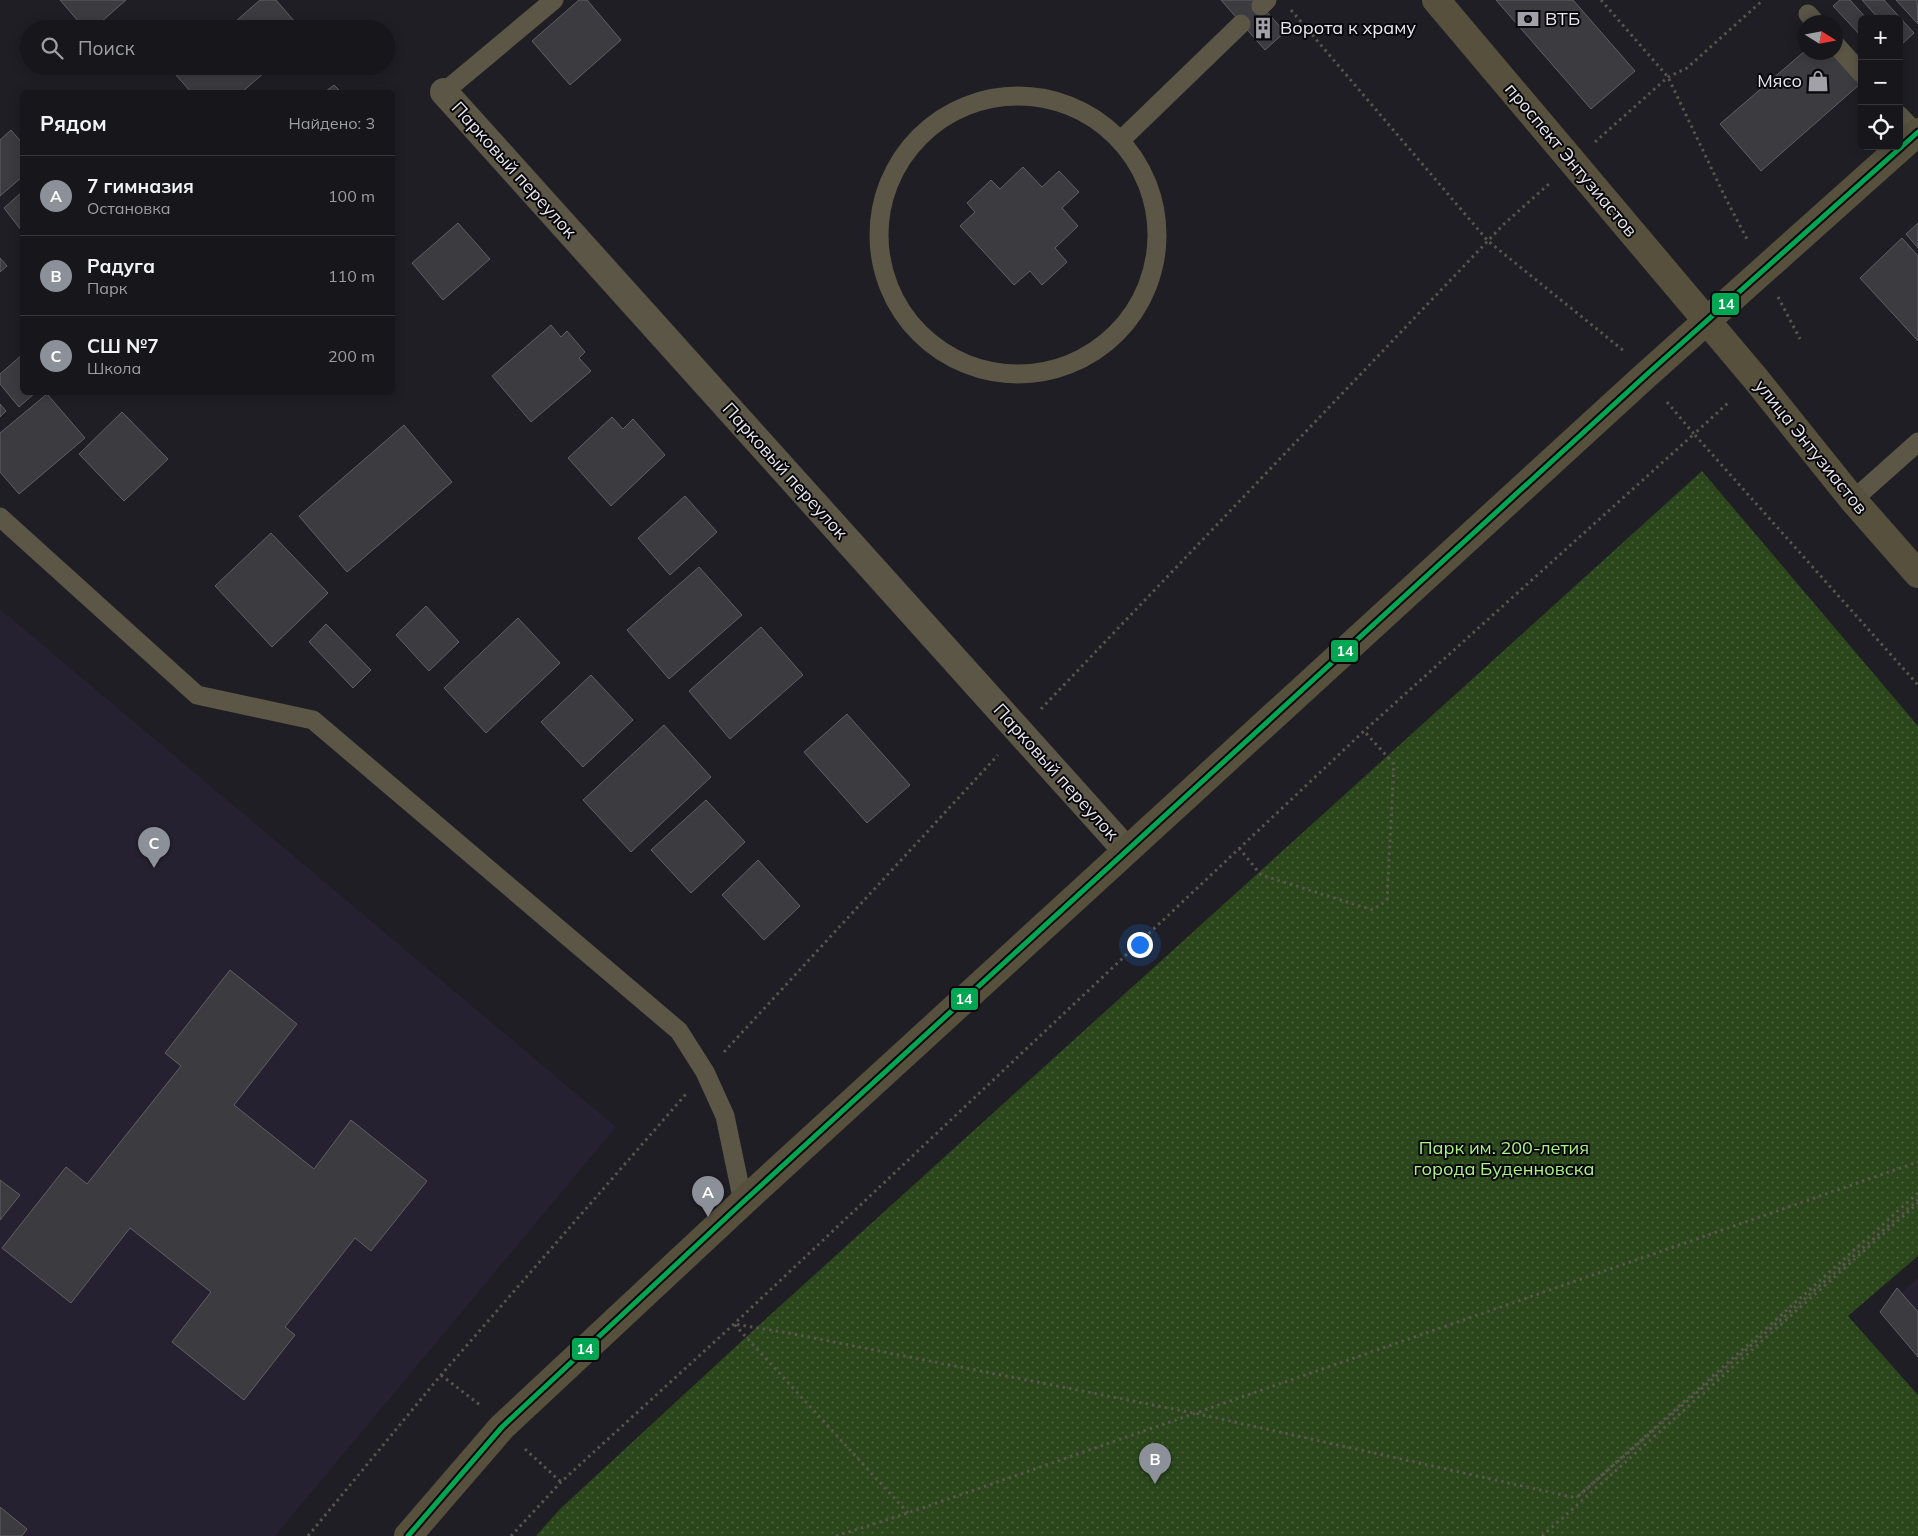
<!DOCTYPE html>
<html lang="ru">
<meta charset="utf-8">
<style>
body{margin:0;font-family:Mulish,sans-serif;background:#201f24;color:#f1f3f6}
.controls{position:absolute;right:15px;top:15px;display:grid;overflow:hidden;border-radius:8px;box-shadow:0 2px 12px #0003}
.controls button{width:45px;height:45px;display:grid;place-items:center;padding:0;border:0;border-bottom:1px solid #36353a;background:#17161b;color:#f1f3f6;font:25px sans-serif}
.compass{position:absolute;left:1798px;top:15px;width:45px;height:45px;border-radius:50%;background:#17161b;box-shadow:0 2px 12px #0003;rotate:101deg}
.you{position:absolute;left:1139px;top:944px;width:18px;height:18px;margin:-12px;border:4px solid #fff;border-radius:50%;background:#1a73e8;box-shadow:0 0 0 8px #1a73e833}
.badge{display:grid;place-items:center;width:32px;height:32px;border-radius:50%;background:#8c9099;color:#fff;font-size:16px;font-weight:700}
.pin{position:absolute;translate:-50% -41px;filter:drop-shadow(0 1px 2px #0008)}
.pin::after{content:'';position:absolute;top:26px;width:18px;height:15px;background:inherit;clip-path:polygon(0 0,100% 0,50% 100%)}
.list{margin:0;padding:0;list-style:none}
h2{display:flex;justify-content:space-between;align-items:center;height:65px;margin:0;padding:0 20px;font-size:21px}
h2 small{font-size:16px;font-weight:400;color:#9e9fa3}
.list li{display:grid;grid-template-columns:32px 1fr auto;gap:15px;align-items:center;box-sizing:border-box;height:80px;padding:0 20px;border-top:1px solid #36353a}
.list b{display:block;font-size:19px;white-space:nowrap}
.list p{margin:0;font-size:16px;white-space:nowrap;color:#9e9fa3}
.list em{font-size:16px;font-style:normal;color:#9e9fa3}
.icon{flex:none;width:28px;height:28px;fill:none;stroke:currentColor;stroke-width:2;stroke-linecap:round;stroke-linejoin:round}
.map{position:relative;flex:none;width:1918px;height:1536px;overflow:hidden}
.search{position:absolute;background:#17161b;box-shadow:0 2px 12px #0003;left:20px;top:20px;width:375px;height:55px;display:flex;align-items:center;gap:12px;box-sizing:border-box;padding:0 18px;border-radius:28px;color:#9e9fa3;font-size:19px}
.panel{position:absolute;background:#17161b;box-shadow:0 2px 12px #0003;left:20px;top:90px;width:375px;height:305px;border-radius:8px}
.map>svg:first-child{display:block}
.built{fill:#252130}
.green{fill:url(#green-dots)}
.building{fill:#3c3b40;stroke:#616065}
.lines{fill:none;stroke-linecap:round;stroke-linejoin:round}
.path{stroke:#58554c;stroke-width:3;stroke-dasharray:2.5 4;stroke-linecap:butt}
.lane{stroke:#5b5646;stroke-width:19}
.street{stroke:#5b5646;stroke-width:28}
.secondary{stroke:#56503d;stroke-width:28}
.bus-1-casing{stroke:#08070b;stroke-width:9}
.bus-1{stroke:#00a651;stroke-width:5}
.labels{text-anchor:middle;stroke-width:4;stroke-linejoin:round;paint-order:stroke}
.poi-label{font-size:18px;fill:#e8e7ee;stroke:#08070b;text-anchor:start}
.street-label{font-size:18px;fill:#e8e7ee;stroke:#08070b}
.park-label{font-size:18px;fill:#a9f284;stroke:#08070b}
.line-badge{stroke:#08070b;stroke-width:2}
.badge-label{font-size:14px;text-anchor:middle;font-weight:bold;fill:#fff}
</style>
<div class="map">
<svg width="1918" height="1536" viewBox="0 0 1918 1536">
<defs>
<pattern id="green-dots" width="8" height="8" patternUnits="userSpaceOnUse" patternTransform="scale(1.25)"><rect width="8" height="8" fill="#2a461a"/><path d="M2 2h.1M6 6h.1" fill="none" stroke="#49613c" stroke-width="1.8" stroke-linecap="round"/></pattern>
</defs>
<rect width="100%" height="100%" fill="#1f1e24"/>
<g class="built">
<path d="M0,609l616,518 -341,409h-275z"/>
<path d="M1918,1278v77l-38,-43z"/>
</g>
<path class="green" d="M1702,471l216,255v530l-70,60 70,79v141h-1382l24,-27 209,-193z"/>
<g class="building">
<path d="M60,0h66l-33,29h-8z"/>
<path d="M260,0h16l25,29h-74z"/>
<path d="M579,0h8l34,40 -51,45 -38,-44z"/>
<path d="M1221,0h35l29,32 -20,18z"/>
<path d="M1496,0h77l62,71 -44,38z"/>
<path d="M1840,0h10l17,19h-5v18l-29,-31z"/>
<path d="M1862,0h22l30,33 -12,11 -3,-4v-21h-20z"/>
<path d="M1896,0h21l1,24z"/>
<path d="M1806,50v2h27l27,32 -99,87 -41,-47z"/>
<path d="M184,66h88l-30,26h-51l-16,-18z"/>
<path d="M334,85l7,7h-16z"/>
<path d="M11,130l11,13v34l-22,19v-56z"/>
<path d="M1023,167l19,20 17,-16 20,21 -17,16 16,18 -23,22 12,14 -25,23 -12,-14 -16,14 -54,-59 15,-14 -8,-9 24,-23 9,9z"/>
<path d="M22,192v37l-1,1 -17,-22z"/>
<path d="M458,223l32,36 -47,41 -31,-37z"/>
<path d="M1918,223v25l-12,-14z"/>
<path d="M1902,238l16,18v85l-58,-63z"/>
<path d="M0,258l7,8 -7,6z"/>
<path d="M551,325l10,12 6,-6 18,21 -6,6 12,13 -60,51 -39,-46z"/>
<path d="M22,355v37h14l-17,15 -19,-23v-10z"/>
<path d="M47,394l38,44 -66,56 -19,-22v-39z"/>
<path d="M0,404l6,7 -6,6z"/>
<path d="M122,412l46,47 -44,42 -45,-47z"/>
<path d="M612,417l11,12 10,-10 32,36 -54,51 -43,-48z"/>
<path d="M404,425l48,57 -105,90 -48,-56z"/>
<path d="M685,496l32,36 -47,43 -32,-37z"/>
<path d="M271,533l57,60 -56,54 -57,-61z"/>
<path d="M699,567l43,48 -73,64 -42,-49z"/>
<path d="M426,606l33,36 -30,29 -33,-36z"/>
<path d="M518,618l42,45 -74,70 -42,-45z"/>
<path d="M326,624l45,46 -18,18 -44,-46z"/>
<path d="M761,627l42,48 -73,64 -41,-48z"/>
<path d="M591,675l42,45 -50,47 -42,-45z"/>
<path d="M847,714l63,71 -43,38 -63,-71z"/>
<path d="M664,725l47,52 -80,75 -48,-52z"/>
<path d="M706,800l39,42 -54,51 -40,-43z"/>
<path d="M758,860l42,46 -36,34 -42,-45z"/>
<path d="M230,970l67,54 -63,81 80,64 37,-49 76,61 -56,70 -16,-13 -70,89 10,8 -51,65 -72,-58 39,-50 -81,-64 -59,75 -69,-55 64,-81 21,17 94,-118 -16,-13z"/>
<path d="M0,1180l20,15 -20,25z"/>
<path d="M1897,1288l21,24v45l-38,-45z"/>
<path d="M0,1507l27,22 -5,7h-22z"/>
</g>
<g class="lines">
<g class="path">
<path d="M1601,0l67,77 58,122 22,42"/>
<path d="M1291,10l197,231 136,110"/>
<path d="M1595,142l73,-65 19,-9 76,-68"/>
<path d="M1778,297l22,42"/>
<path d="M1667,402l27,32 35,-32"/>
<path d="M1041,709l463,-485 46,-41"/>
<path d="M1239,848l22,27 112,35 14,-10 7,-136 -30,-33"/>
<path d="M724,1052l274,-297"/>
<path d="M1918,1193l-342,305 342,-298"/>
<path d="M441,1375l39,30"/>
<path d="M525,1449l36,33"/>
<path d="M908,1513l-174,-189 54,9 406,80 382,85"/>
<path d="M308,1536l133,-161 245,-281"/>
<path d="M511,1536l50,-54 173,-158 630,-593 330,-297 224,251"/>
<path d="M836,1536l72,-23 1010,-351"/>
<path d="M1542,1536l376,-333"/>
</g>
<g class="lane">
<path d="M1261,6l6,-6"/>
<path d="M1808,14l7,8"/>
<path d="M1836,45l26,29"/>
<path d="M444,92l110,-92"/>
<circle cx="1018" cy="235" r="139"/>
<path d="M1899,115l18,19"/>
<path d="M1121,140l120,-116"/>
<path d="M1853,500l65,-58"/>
<path d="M0,517l197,178 116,25 366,311 26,41 20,44 18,86"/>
</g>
<path class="street" d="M444,92l682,758"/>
<g class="secondary">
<path d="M1436,0l319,378 98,122 65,74"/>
<path d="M408,1536l94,-109 241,-225 902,-826 273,-244"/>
</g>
<g class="bus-1-casing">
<path id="bus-1" d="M408,1536l94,-109 241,-225 902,-826 273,-244"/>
</g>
<use href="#bus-1" class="bus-1"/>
</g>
<defs>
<g id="bank-bare" transform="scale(1.725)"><path d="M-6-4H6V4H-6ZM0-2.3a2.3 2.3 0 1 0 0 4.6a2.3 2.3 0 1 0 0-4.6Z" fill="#a2a1a7" stroke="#08070b" stroke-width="2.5" paint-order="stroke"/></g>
<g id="building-bare" transform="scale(1.725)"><path d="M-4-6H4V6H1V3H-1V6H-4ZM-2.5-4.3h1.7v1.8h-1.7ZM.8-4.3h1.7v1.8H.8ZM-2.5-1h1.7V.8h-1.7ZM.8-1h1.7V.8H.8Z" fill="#a2a1a7" stroke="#08070b" stroke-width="2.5" paint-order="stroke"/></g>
<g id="shop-bare" transform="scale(1.725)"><path d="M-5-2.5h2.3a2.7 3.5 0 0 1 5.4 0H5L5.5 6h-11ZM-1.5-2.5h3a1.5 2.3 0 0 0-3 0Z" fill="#a2a1a7" stroke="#08070b" stroke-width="2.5" paint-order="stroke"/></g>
</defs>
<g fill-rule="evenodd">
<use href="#bank-bare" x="1528" y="19"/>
<use href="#building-bare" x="1263" y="28"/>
<use href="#shop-bare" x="1818" y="81"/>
</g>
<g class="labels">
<g class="poi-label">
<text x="1545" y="25">ВТБ</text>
<text x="1280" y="34">Ворота к храму</text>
<text x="1802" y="87" text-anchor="end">Мясо</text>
</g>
<g class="street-label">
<text transform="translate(1571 160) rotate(50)" y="6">проспект Энтузиастов</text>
<text transform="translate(514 170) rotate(48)" y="6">Парковый переулок</text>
<text transform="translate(1811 447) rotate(51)" y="6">улица Энтузиастов</text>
<text transform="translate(785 471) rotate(48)" y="6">Парковый переулок</text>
<text transform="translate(1056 772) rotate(48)" y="6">Парковый переулок</text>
</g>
<g class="park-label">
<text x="1504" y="1154">Парк им. 200-летия<tspan x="1504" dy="21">города Буденновска</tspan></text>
</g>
</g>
<g class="line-badge">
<rect x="1711" y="292" width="29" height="24" rx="5" fill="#00a651"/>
<rect x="1330" y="639" width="29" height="24" rx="5" fill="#00a651"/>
<rect x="950" y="987" width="29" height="24" rx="5" fill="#00a651"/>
<rect x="571" y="1337" width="29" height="24" rx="5" fill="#00a651"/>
</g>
<g class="badge-label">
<text x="1726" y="309">14</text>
<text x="1345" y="656">14</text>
<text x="964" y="1004">14</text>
<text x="585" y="1354">14</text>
</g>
</svg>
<div class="controls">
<button>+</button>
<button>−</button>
<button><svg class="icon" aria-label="locate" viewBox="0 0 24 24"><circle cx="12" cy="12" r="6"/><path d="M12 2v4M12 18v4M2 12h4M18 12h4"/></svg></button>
</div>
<svg class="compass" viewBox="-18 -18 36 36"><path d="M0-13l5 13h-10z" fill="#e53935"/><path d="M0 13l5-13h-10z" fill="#9e9fa3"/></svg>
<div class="you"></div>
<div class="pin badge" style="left:708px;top:1217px">A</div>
<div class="pin badge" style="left:1155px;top:1484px">B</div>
<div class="pin badge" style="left:154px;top:868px">C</div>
<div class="search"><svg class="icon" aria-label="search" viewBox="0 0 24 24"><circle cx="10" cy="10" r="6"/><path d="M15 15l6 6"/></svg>Поиск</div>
<section class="panel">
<h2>Рядом<small>Найдено: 3</small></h2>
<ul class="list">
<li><span class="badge">A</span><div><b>7 гимназия</b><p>Остановка</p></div><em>100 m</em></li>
<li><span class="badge">B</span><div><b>Радуга</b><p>Парк</p></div><em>110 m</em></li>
<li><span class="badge">C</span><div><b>СШ №7</b><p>Школа</p></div><em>200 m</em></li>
</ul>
</section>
</div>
